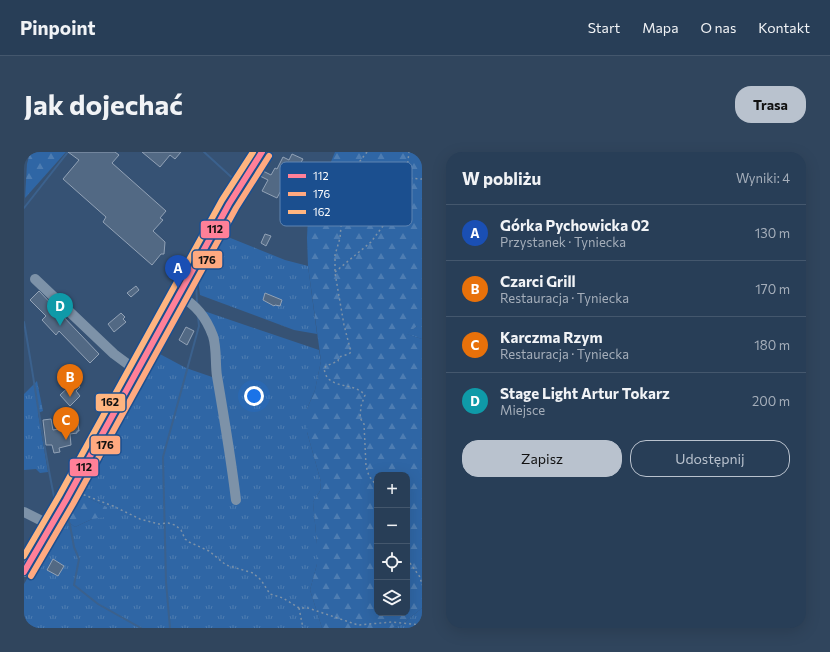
<!DOCTYPE html>
<html lang="pl">
<meta charset="utf-8">
<style>
body{margin:0;font-family:Commissioner,sans-serif;background:#30455d;color:#f1f3f6}
.controls{position:absolute;right:12px;bottom:12px;display:grid;overflow:hidden;border-radius:8px;box-shadow:0 4px 16px #0002}
.controls button{width:36px;height:36px;display:grid;place-items:center;padding:0;border:0;border-bottom:1px solid #44576d;background:#283e57;color:#f1f3f6;font:20px sans-serif}
.you{position:absolute;left:230px;top:244px;width:14px;height:14px;margin:-10px;border:3px solid #fff;border-radius:50%;background:#1a73e8;box-shadow:0 0 0 6px #1a73e833}
.badge{display:grid;place-items:center;width:26px;height:26px;border-radius:50%;background:#b9c2ce;color:#fff;font-size:13px;font-weight:700}
.pin{position:absolute;translate:-50% -33px;filter:drop-shadow(0 1px 2px #0008)}
.pin::after{content:'';position:absolute;top:21px;width:14px;height:12px;background:inherit;clip-path:polygon(0 0,100% 0,50% 100%)}
.list{margin:0;padding:0;list-style:none}
h2{display:flex;justify-content:space-between;align-items:center;height:52px;margin:0;padding:0 16px;font-size:17px}
h2 small{font-size:13px;font-weight:400;color:#a5aeba}
.list li{display:grid;grid-template-columns:26px 1fr auto;gap:12px;align-items:center;box-sizing:border-box;height:56px;padding:0 16px;border-top:1px solid #44576d}
.list b{display:block;font-size:15px;white-space:nowrap}
.list p{margin:0;font-size:13px;white-space:nowrap;color:#a5aeba}
.list em{font-size:13px;font-style:normal;color:#a5aeba}
.actions{display:flex;gap:8px;padding:12px 16px}
.actions a{flex:1;padding:9px 0;border:1px solid #b9c2ce;border-radius:16px;text-align:center;font-size:14px;color:#b9c2ce}
.actions .main{background:#b9c2ce;color:#111}
.icon{flex:none;width:22px;height:22px;fill:none;stroke:currentColor;stroke-width:2;stroke-linecap:round;stroke-linejoin:round}
.map{position:relative;flex:none;width:398px;height:476px;overflow:hidden;border-radius:16px}
header{display:flex;align-items:center;gap:24px;box-sizing:border-box;height:56px;padding:0 20px;background:#283e57;border-bottom:1px solid #44576d}
header strong{font-size:19px}
nav{display:flex;gap:22px;margin-inline-start:auto;font-size:14px}
.intro{display:flex;align-items:center;justify-content:space-between;box-sizing:border-box;height:96px;padding:0 24px}
h1{margin:0;font-size:28px}
.button{padding:10px 18px;border-radius:16px;background:#b9c2ce;color:#111;font-size:14px;font-weight:700}
main{display:flex;gap:24px;padding:0 24px}
aside{flex:1;background:#283e57;border-radius:16px;box-shadow:0 4px 16px #0002}
.map>svg:first-child{display:block}
.grass{fill:url(#grass-tufts)}
.forest{fill:url(#forest-firs);fill-rule:evenodd}
.lines{fill:none;stroke-linecap:round;stroke-linejoin:round}
.stream{stroke:#3b618d;stroke-width:2}
.building{fill:#526984;stroke:#92a2b6}
.path{stroke:#7d92a8;stroke-width:1.5;stroke-dasharray:2 3;stroke-linecap:butt}
.minor{stroke:#7d92a8;stroke-width:10}
.bus-1-casing{stroke:#1b4f8f;stroke-width:9}
.bus-2-casing{stroke:#1b4f8f;stroke-width:9}
.bus-3-casing{stroke:#1b4f8f;stroke-width:9}
.bus-1{stroke:#ff8098;stroke-width:6}
.bus-2{stroke:#ffa980;stroke-width:6}
.bus-3{stroke:#ffb580;stroke-width:6}
.key{fill:#1b4f8f;stroke:#5f84b1;stroke-width:1}
.key-label{font-size:11px;fill:#fff}
.line-badge{stroke:#1b4f8f;stroke-width:1.5}
.pale-badge-label{font-size:11px;text-anchor:middle;font-weight:bold;fill:#111}
</style>
<header>
<strong>Pinpoint</strong>
<nav><a>Start</a><a>Mapa</a><a>O nas</a><a>Kontakt</a></nav>
</header>
<div class="intro"><h1>Jak dojechać</h1><a class="button">Trasa</a></div>
<main>
<div class="map">
<svg width="398" height="476" viewBox="0 0 398 476">
<defs>
<pattern id="grass-tufts" width="24" height="20" patternUnits="userSpaceOnUse"><rect width="24" height="20" fill="#2f66a5"/><path d="M3 7l-1-3M5 7V3M7 7l1-3M15 17l-1-3M17 17v-4M19 17l1-3" fill="none" stroke="#4e7db2"/></pattern>
<pattern id="forest-firs" width="22" height="20" patternUnits="userSpaceOnUse"><rect width="22" height="20" fill="#2f66a5"/><path d="M5 1l3.5 6h-7zM16 11l3.5 6h-7z" fill="#4e7db2"/></pattern>
</defs>
<rect width="100%" height="100%" fill="#365274"/>
<g class="grass">
<path d="M194,81l67,27 23,6 9,68 -23,-4 -94,-35 -3,-24z"/>
<path d="M180,159l115,39 2,11 -6,29 -8,19v23l14,50 -1,9 -7,11 4,42v20l-7,26 12,38h-298v-44l39,-66 12,9 17,-8 15,-12 -31,-15 30,-54 6,-4 46,-81 28,15 29,10 2,-10z"/>
<path d="M393,174h5v13l-16,-5z"/>
<path d="M13,229l6,30 -5,2 10,59 -8,1 -4,-4 -12,1v-76z"/>
<path d="M398,456v20h-30l9,-3z"/>
</g>
<g class="forest">
<path d="M6,0h36l-41,46 2,-34z"/>
<path d="M311,0h87v174h-5l-10,8 15,5v269l-21,17 -9,3h-70l-12,-38 7,-26v-20l-4,-42 7,-11 1,-9 -14,-50v-23l8,-19 6,-29 -13,-95 -1,-28 1,-22 5,-15 8,-15zM353,323h30v138h-30z"/>
<path d="M52,340l31,15 -1,10 -14,2 -17,8 -12,-9z"/>
</g>
<g class="lines">
<g class="stream">
<path d="M180,0l35,32"/>
<path d="M0,56l44,-56"/>
<path d="M173,152l-1,-24 50,-89 -3,-2"/>
<path d="M0,170c11,62 19,124 32,184"/>
<path d="M40,362l3,2 3,9 4,22 5,12 -5,26 24,19 43,24"/>
<path d="M146,476l-4,-46 -3,-125 36,-131 -1,-10"/>
</g>
</g>
<g class="building">
<path d="M44,0h47l4,3 -7,8 54,48 -6,7 3,2 -10,11 12,11 -1,12h-3l-9,11 -49,-43 3,-5 -43,-38 16,-19z"/>
<path d="M118,0h39l-6,7 -5,-4 -10,12z"/>
<path d="M268,2l11,5 -3,5 -3,-1 -10,21 -2,-1 -8,15 -15,-7 6,-11 -10,-5 3,-5 10,5 4,-7 2,1 6,-12 6,3z"/>
<path d="M241,82l6,2 -5,10 -5,-3z"/>
<path d="M112,134l3,4 -8,7 -4,-4z"/>
<path d="M15,139l60,63 -9,9 -31,-32 -3,4 -14,-15 4,-4 -16,-16z"/>
<path d="M241,141l17,7 -2,6 -5,-1 -1,1 -11,-6z"/>
<path d="M97,161l4,4 -2,2 3,3 -12,10 -6,-8z"/>
<path d="M162,175l8,4 -7,14 -8,-5z"/>
<path d="M51,229l5,6 -4,4 4,5 -10,10 -10,-11z"/>
<path d="M39,262h9l1,4h4l2,13h-2v2l-7,1 1,11 -12,3 1,4 -6,1 -2,-8h-6l-3,-25 8,-1 2,11 12,-2z"/>
<path d="M29,407l11,7 -6,10 -11,-6z"/>
</g>
<g class="lines">
<g class="path">
<path d="M343,0l-7,9v7l-9,13 -1,8 -3,4 -4,10 -3,35 -5,17v18l9,52 7,27 -2,2 -10,3 -1,4 -12,5 -2,3c1,3 2,9 6,11 11,8 25,4 35,15l-4,11 -1,12 4,6 2,42 3,10 8,10"/>
<path d="M382,26l3,-26"/>
<path d="M311,120l36,-30 23,-31 12,-33 16,1"/>
<path d="M55,341l34,13 27,13 19,5 9,-1 7,2 6,5 4,9 4,3 20,9 17,14 27,8 8,7 9,14 13,4 16,10h9l50,17 34,-3 28,3"/>
<path d="M383,407l13,18 2,8"/>
<path d="M275,456l4,20"/>
<path d="M393,476l5,-4"/>
</g>
<g class="minor">
<path d="M11,127l79,75 23,17"/>
<path d="M155,143c17,10 27,22 34,41 4,13 2,27 4,40 7,41 14,82 19,124"/>
<path d="M0,360l28,14"/>
<path d="M0,420l42,-72 163,-296 33,-52"/>
</g>
<g class="bus-1-casing">
<path id="bus-1" d="M0,420l42,-72 163,-296 33,-52"/>
</g>
<g class="bus-2-casing">
<path id="bus-2" d="M7,424l42,-72 163,-296 33,-52"/>
</g>
<g class="bus-3-casing">
<path id="bus-3" d="M0,404l35,-60 163,-296 31,-48"/>
</g>
<use href="#bus-1" class="bus-1"/>
<use href="#bus-2" class="bus-2"/>
<use href="#bus-3" class="bus-3"/>
</g>
<rect x="256" y="10" width="132" height="64" rx="6" class="key"/>
<rect x="264" y="22" width="18" height="4" fill="#ff8098"/>
<rect x="264" y="40" width="18" height="4" fill="#ffa980"/>
<rect x="264" y="58" width="18" height="4" fill="#ffb580"/>
<g class="key-label">
<text x="289" y="28">112</text>
<text x="289" y="46">176</text>
<text x="289" y="64">162</text>
</g>
<g class="line-badge">
<rect x="176" y="68" width="30" height="19" rx="4" fill="#ff8098"/>
<rect x="168" y="98" width="31" height="19" rx="4" fill="#ffa980"/>
<rect x="71" y="241" width="31" height="19" rx="4" fill="#ffb580"/>
<rect x="66" y="283" width="31" height="20" rx="4" fill="#ffa980"/>
<rect x="45" y="306" width="30" height="19" rx="4" fill="#ff8098"/>
</g>
<g class="pale-badge-label">
<text x="191" y="81">112</text>
<text x="183" y="112">176</text>
<text x="86" y="254">162</text>
<text x="81" y="297">176</text>
<text x="60" y="319">112</text>
</g>
</svg>
<div class="controls">
<button>+</button>
<button>−</button>
<button><svg class="icon" aria-label="locate" viewBox="0 0 24 24"><circle cx="12" cy="12" r="6"/><path d="M12 2v4M12 18v4M2 12h4M18 12h4"/></svg></button>
<button><svg class="icon" aria-label="layers" viewBox="0 0 24 24"><path d="M12 4l9 5-9 5-9-5zM3 14l9 5 9-5"/></svg></button>
</div>
<div class="you"></div>
<div class="pin badge" style="left:154px;top:136px;background:#1a4fb4">A</div>
<div class="pin badge" style="left:46px;top:245px;background:#e8710a">B</div>
<div class="pin badge" style="left:42px;top:288px;background:#e8710a">C</div>
<div class="pin badge" style="left:36px;top:174px;background:#0f9aa8">D</div>
</div>
<aside>
<h2>W pobliżu<small>Wyniki: 4</small></h2>
<ul class="list">
<li><span class="badge" style="background:#1a4fb4">A</span><div><b>Górka Pychowicka 02</b><p>Przystanek · Tyniecka</p></div><em>130 m</em></li>
<li><span class="badge" style="background:#e8710a">B</span><div><b>Czarci Grill</b><p>Restauracja · Tyniecka</p></div><em>170 m</em></li>
<li><span class="badge" style="background:#e8710a">C</span><div><b>Karczma Rzym</b><p>Restauracja · Tyniecka</p></div><em>180 m</em></li>
<li><span class="badge" style="background:#0f9aa8">D</span><div><b>Stage Light Artur Tokarz</b><p>Miejsce</p></div><em>200 m</em></li>
</ul>
<div class="actions"><a class="main">Zapisz</a><a>Udostępnij</a></div>
</aside>
</main>
